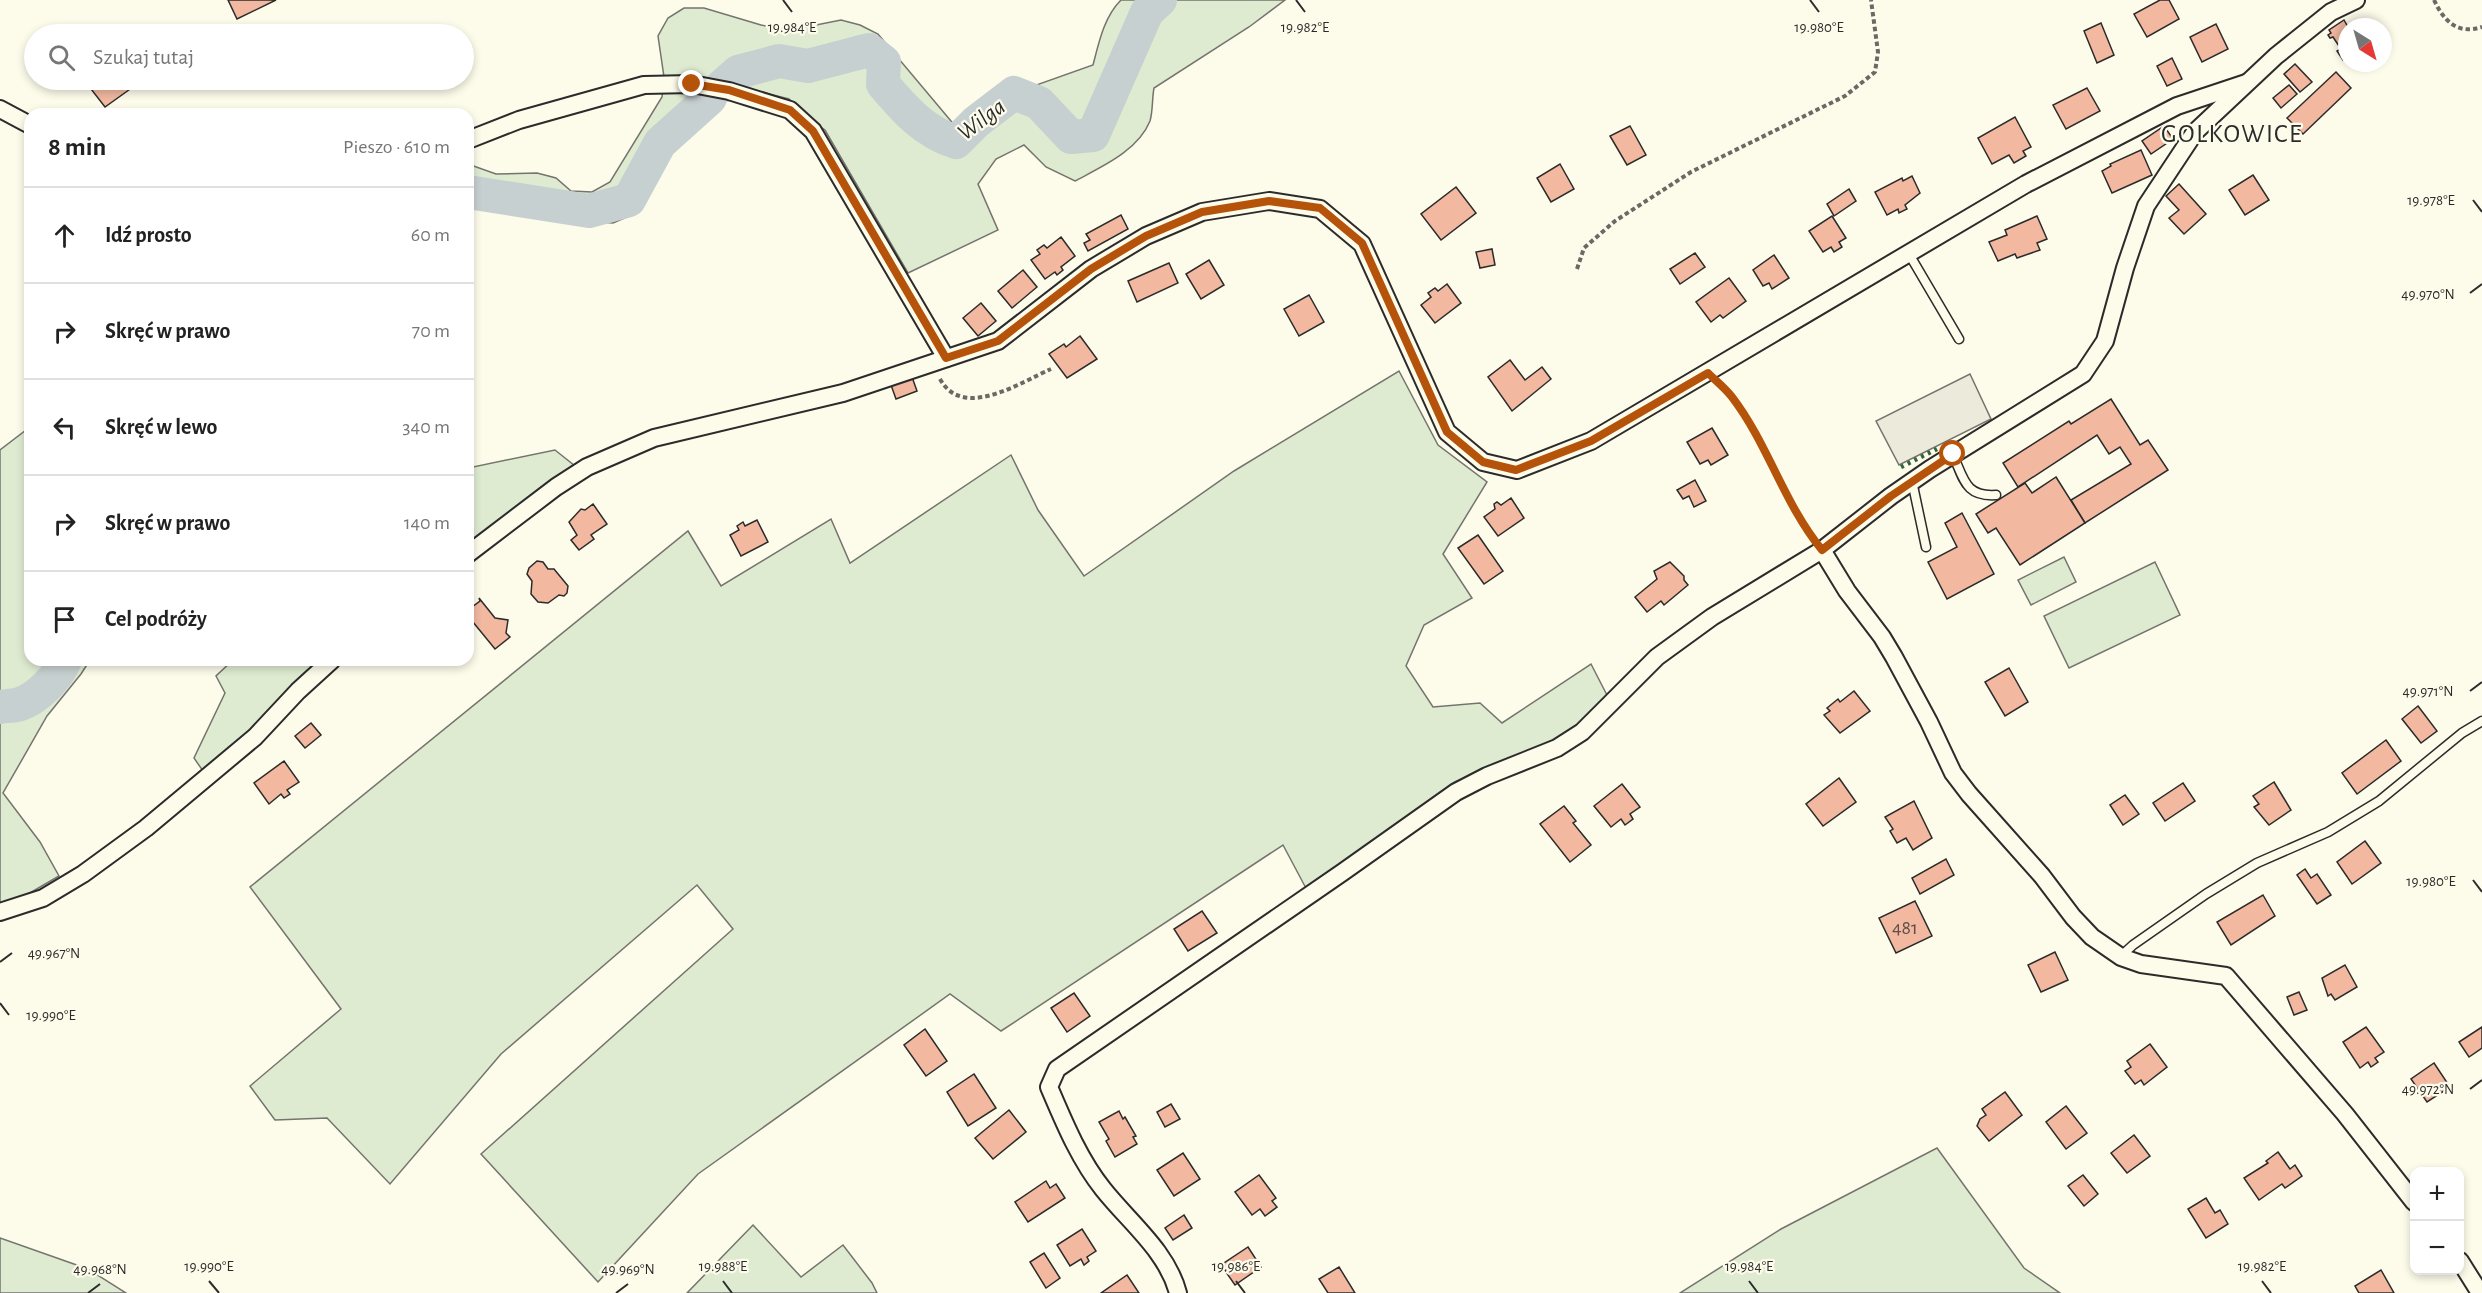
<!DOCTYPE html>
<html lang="pl">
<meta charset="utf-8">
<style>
body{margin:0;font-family:"Alegreya Sans",sans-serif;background:#f6f6f6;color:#222}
.controls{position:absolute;right:18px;bottom:18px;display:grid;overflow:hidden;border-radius:12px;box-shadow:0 3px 9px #0003}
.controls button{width:54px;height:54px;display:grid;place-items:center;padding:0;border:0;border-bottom:2px solid #e0e0e0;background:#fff;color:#222;font:30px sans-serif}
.compass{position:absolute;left:2338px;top:18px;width:54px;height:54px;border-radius:50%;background:#fff;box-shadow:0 3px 9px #0003;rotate:143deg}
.stop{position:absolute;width:18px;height:18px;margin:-14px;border:4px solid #b45309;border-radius:50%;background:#fff}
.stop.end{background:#b45309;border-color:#fff;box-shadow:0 2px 6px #0008}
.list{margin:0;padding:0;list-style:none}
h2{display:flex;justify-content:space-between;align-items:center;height:78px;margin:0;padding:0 24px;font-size:26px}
h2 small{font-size:20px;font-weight:400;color:#767676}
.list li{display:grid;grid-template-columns:39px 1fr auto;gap:18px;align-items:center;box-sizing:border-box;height:96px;padding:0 24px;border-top:2px solid #e0e0e0}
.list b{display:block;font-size:22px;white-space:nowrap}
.list em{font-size:20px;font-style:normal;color:#767676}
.icon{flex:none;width:33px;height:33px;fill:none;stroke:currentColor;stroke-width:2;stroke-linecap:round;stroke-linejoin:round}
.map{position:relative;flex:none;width:2482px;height:1293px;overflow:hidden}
.search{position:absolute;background:#fff;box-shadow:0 3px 9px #0003;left:24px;top:24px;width:450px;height:66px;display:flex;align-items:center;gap:15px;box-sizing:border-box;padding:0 21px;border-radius:33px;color:#767676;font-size:22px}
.panel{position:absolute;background:#fff;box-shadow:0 3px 9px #0003;left:24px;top:108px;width:450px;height:558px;border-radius:18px}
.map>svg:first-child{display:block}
.green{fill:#deebd1;stroke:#74746e;stroke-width:1.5}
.parking{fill:#eceadb;stroke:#74746e;stroke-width:1.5}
.water{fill:#c7d0d0;stroke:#74746e;stroke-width:1.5}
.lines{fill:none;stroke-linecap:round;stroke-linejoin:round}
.river{stroke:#c7d0d0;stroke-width:34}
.building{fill:#f2b8a0;stroke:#2b2b2b;stroke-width:1.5}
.service-casing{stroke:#2b2b2b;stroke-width:11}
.minor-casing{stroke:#2b2b2b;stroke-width:20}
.path{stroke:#6a6964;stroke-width:4;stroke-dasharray:4.5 3;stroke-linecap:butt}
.service{stroke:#fdfbea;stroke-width:8}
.minor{stroke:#fdfbea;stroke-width:16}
.hedge{stroke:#34623c;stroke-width:4.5;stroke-dasharray:3 4.5;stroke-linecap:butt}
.route{stroke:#b45309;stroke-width:8}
.ticks{fill:none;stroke:#2b2b2b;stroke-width:2}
.labels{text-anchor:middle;stroke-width:4.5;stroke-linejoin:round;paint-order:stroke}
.number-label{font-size:20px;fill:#5d4e48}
.water-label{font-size:24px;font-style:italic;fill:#2b2b2b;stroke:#fdfbea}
.quarter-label{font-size:26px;letter-spacing:1.5px;fill:#2b2b2b;stroke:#fdfbea}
.ticks-label{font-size:15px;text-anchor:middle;fill:#2b2b2b;stroke:#fdfbea;stroke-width:4.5;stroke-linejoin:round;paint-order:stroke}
</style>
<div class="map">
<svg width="2482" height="1293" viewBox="0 0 2482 1293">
<rect width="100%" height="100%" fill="#fdfbea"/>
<g class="green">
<path d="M1121,0h164l-36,27 -95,61c-2,10 -1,23 -4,33 -12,30 -49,46 -75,60l-29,-14 -22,-22 -28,14 -18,25 20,46 -90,43 -83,-143 -19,-13 -17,-18 -75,-19 -2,26 -43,43 -35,65 -21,9 -26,-2 -23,-7 -62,-10 -34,6v-46l28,10 41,-1 19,5 15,13 21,1 18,-10 52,-85 2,-20 -6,-41 10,-18 16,-10h20l57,17 21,4 19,-1 40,-8 19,5 18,9 78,93 55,-33 82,-29c6,-23 11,-48 28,-65z"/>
<path d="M1399,371l39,74 49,37 -44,72 29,44 -48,27 -18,41 27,41 47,-4 22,20 89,-59 18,35 -29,31 -40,19 -85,33 -147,110 -25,-47 -282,186 -51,-37 -252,180 -100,108 -117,-128 252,-225 -36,-44 -196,169 -111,130 -63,-66 -52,2 -25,-34 91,-77 -91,-122 438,-356 33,55 110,-67 19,44 161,-108 27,55 46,66 150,-105z"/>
<path d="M30,427v233h60l-9,14 -34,42 -44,77 37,49 19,34 -36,21 -23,8v-188l43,-19 -9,-12 -20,10 -14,3v-249z"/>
<path d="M555,450l20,16 -107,80v-78z"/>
<path d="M2064,557l12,25 -45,23 -13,-25z"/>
<path d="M2155,562l25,53 -111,53 -25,-52z"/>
<path d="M233,660h90l-78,75 -42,36 -9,-13 31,-65 -9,-17z"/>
<path d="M1937,1148l87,120 36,25h-380l101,-64z"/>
<path d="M753,1225l48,52 42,-32 29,38 5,10h-190z"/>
<path d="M0,1238l88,31 38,24h-126z"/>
</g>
<path class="parking" d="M1970,374l21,45 -92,46 -23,-44z"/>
<path class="water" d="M34,686l9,13 -43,18v-18l14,-3z"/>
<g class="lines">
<g class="river">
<path d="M722,86l16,-14 41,-11 29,5 61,-16 15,12 -1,22c21,25 41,48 73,58l20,-20 38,-29 25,10 32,34 22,-2 54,-123 13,-12"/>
<path d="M468,192l121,19 40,-11 31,-57 50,-45"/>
<path d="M0,707c6,-1 14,-1 20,-3 18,-6 38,-27 45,-44"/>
</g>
</g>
<g class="building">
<path d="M228,0h48l-39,19z"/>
<path d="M2160,0h9l10,19 -32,18 -13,-23z"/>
<path d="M2344,20l4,7 -1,31 -4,2 -6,-9 4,-2 -8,-12 -3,1 -2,-3 3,-2 -2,-3z"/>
<path d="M2101,23l13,32 -17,8 -13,-32z"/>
<path d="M2216,24l12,25 -26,13 -12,-25z"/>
<path d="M2172,58l10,21 -15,7 -10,-20z"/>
<path d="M2295,64l17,18 -12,10 -16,-18z"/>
<path d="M2336,72l15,16 -48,46 -16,-16z"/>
<path d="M104,80h34l2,2 -35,25 -14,-18z"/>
<path d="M2289,85l8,9 -16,14 -8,-10z"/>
<path d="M2087,88l13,23 -34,18 -13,-24z"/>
<path d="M2015,117l16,30 -8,4 3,5 -12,7 -5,-8 -17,9 -14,-26z"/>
<path d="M1630,126l16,29 -19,10 -17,-29z"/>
<path d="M2164,126l9,13 -22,15 -9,-13z"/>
<path d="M2141,150l11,25 -40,18 -10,-22 9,-5 -1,-2z"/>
<path d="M1560,164l14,25 -23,13 -14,-24z"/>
<path d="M2253,175l16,25 -24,15 -16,-25z"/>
<path d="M1912,176l8,17 -15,12 2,4 -8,4 -1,-4 -11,6 -12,-23 27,-14 1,3z"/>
<path d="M2179,184l27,30 -22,20 -15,-16 10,-8 -13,-14z"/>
<path d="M1456,187l20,26 -35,27 -20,-26z"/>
<path d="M1849,189l7,12 -22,15 -7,-12z"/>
<path d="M1121,215l7,14 -40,22 -4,-8 6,-3 -4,-6z"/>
<path d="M1832,216l14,22 -7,4 3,5 -8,5 -3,-5 -8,5 -14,-21z"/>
<path d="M2037,216l10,23 -10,4 3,7 -23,8 -2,-4 -17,7 -9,-19 18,-7 -2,-5z"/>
<path d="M1061,237l14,19 -14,11 2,3 -6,5 -2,-3 -10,7 -14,-19 9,-6 -3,-4 7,-5 3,3z"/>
<path d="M1492,249l3,16 -15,3 -4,-16z"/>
<path d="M1695,253l10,14 -25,17 -10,-15z"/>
<path d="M1774,255l15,23 -17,11 -3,-6 -6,3 -10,-16z"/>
<path d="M1209,260l15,25 -23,14 -15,-25z"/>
<path d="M1169,263l9,20 -41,19 -9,-21z"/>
<path d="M1023,270l14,17 -25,21 -14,-17z"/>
<path d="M1729,278l17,23 -23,17 -3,-3 -9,7 -15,-20z"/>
<path d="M1447,284l14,19 -26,20 -14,-18 10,-8 -3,-4 7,-5 3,3z"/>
<path d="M1309,295l15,27 -25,14 -15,-27z"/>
<path d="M981,303l15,18 -18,15 -15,-18z"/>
<path d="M1080,336l17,23 -30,19 -18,-24 15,-10 2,3z"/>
<path d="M1510,360l15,20 17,-13 9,12 -39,32 -24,-34z"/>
<path d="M912,377l5,14 -21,8 -5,-14z"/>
<path d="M2111,399l29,46 8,-5 20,30 -83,53 -14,-23 60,-36 -11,-17 -11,7 -12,-19 -79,52 -15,-24 66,-42 2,3z"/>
<path d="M1712,428l16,27 -17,10 -3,-5 -8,4 -13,-22z"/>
<path d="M2056,477l29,46 -65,42 -24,-37 -8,5 -12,-19 49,-31 7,10z"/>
<path d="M1695,480l11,21 -12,6 -5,-11 -6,3 -6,-9z"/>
<path d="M1511,498l13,20 -26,18 -14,-19 11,-8 -1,-5 3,-2 4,3z"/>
<path d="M593,504l14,20 -16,11 3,4 -15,11 -8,-10 6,-5 -8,-13 12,-13 4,1z"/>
<path d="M1962,513l32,61 -47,25 -19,-37 29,-15 -12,-24z"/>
<path d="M757,520l11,22 -27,14 -11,-21 9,-5 -2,-4 6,-4 2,4z"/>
<path d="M1478,535l25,36 -19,13 -26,-36z"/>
<path d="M537,561l6,1 5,7h6l14,17 -1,7 -3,3 -5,-1 -11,8 -10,-1 -7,-8 1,-13 -5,-7 2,-6z"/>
<path d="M1670,562l14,14v4l4,5 -24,20 -3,-4 -14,11 -12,-15 22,-18 -3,-8z"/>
<path d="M479,598l16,20 13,2 -2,13 4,4 -15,12 -27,-33v-9l2,-2 2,2 8,-6z"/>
<path d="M2009,668l19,34 -23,14 -20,-34z"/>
<path d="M1854,691l16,20 -30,22 -16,-18 6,-4 -3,-3 11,-9 2,3z"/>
<path d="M2418,706l19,25 -16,12 -19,-24z"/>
<path d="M311,723l10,12 -16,13 -10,-12z"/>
<path d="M2386,740l15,21 -44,33 -15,-21z"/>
<path d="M284,761l15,21 -12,8 3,4 -6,4 -3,-4 -12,10 -15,-21z"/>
<path d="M1839,778l17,24 -33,24 -17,-22z"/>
<path d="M2274,782l17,28 -22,15 -15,-18 5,-3 -6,-8z"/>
<path d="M2183,783l12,18 -30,20 -12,-18z"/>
<path d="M1622,784l18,23 -10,7 3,5 -8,6 -4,-6 -10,8 -17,-21z"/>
<path d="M2125,795l14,19 -16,11 -13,-20z"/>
<path d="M1914,801l18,37 -19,12 -7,-12 -9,5 -7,-12 3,-2 -8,-12z"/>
<path d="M1564,806l12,15 -3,2 18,22 -21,17 -30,-38z"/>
<path d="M2365,841l16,22 -29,21 -15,-22z"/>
<path d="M1946,859l8,16 -34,19 -8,-16z"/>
<path d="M2305,869l6,9 6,-4 14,21 -14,9 -20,-29z"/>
<path d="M2263,895l12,21 -44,29 -14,-23z"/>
<path d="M1915,901l17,35 -36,17 -17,-35z"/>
<path d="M1202,911l15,22 -29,18 -14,-22z"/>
<path d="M2055,952l13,28 -27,12 -13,-27z"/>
<path d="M2345,965l12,22 -22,13 -4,-6 -3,2 -6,-18z"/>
<path d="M2299,992l8,18 -13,5 -7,-18z"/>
<path d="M1074,993l16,23 -23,16 -16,-24z"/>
<path d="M2366,1027l18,25 -9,6 3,4 -7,5 -3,-5 -8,6 -17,-26z"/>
<path d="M2482,1027v21l-13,9 -10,-15z"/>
<path d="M925,1029l22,32 -21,15 -22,-31z"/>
<path d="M2150,1044l17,23 -23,18 -3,-5 -6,4 -10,-13 6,-4 -4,-6z"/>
<path d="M2434,1063l16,24 -23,15 -16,-23z"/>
<path d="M974,1074l22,34 -28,18 -21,-34z"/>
<path d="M2005,1092l17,23 -33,26 -12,-15 3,-7 6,-4 -4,-6z"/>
<path d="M1171,1104l9,15 -15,8 -8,-15z"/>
<path d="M2066,1106l21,27 -21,16 -20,-27z"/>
<path d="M1009,1110l17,22 -33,27 -18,-21z"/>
<path d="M1119,1111l4,8 2,-2 11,19 -3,1 4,7 -22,13 -9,-16 3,-2 -10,-17z"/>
<path d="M2134,1135l16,21 -23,17 -16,-20z"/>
<path d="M2278,1152l12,17 5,-4 7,11 -17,12 -3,-4 -23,16 -15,-22 24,-15 -2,-2z"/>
<path d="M1183,1153l17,26 -26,17 -17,-26z"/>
<path d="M1259,1175l17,23 -4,3 5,6 -12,9 -5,-7 -8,6 -17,-23z"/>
<path d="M2083,1175l15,19 -14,12 -16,-20z"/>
<path d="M1046,1181l4,7 6,-4 9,14 -37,24 -13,-20z"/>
<path d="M2206,1198l9,15 5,-3 8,14 -22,14 -18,-29z"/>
<path d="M1184,1215l8,13 -19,12 -8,-12z"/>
<path d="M1082,1229l14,22 -9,6 2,4 -5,4 -3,-6 -11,7 -13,-21z"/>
<path d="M1248,1247l13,20 -26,18 -14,-20z"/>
<path d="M1044,1253l16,25 -14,10 -16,-26z"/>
<path d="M1339,1267l16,26h-27l-9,-14z"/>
<path d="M2381,1270l13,23h-35l-4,-7z"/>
<path d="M1127,1275l12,18h-38z"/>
</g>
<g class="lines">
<g class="service-casing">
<g id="service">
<path d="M1909,254l50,85"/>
<path d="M1953,455c11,24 12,42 43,40"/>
<path d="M1912,481l14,66"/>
<path d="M2121,956l12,-11 73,-51 51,-31 71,-31 51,-31 83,-68 20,-12"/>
</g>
</g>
<g class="minor-casing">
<g id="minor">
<path d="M0,109l30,16"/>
<path d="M468,140l51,-20 125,-35 48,-1 37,7 61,19 23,21 133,227"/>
<path d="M1822,550l25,41 35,46 12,20 35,65 24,51 16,21 73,82 31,41 19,20 29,20 20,7 85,12 119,138 69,88"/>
<path d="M468,554l88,-67 31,-20 67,-29 189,-45 155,-52 93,-72 55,-33 56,-24 67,-11 51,8 42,35 85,188 36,30 34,8 74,-29 435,-257 151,-78 69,-23"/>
<path d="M0,912l43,-14 40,-24 63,-46 109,-91 43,-46 34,-31"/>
<path d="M2460,1261l20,32"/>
<path d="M1178,1293c-11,-42 -49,-71 -75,-104 -24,-30 -39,-67 -54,-102l8,-18 286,-197 113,-80 31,-16 70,-28 25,-16 75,-75 55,-40 110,-67 69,-54 39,-27 153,-95 22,-33 20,-73 21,-62 49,-74 81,-76 55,-44 25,-12"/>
</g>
</g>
<g class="path">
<path d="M2434,0c10,21 23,35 48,27"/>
<path d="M1577,269l7,-21 31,-27 76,-49 154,-76 30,-24 3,-20 -7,-52"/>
<path d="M940,379c23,42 81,3 111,-10"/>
<path d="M1718,383c40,39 62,98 87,147l7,8"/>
</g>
<use href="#service" class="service"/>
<use href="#minor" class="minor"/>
<path class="hedge" d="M1901,467l36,-18"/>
</g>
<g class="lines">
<path class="route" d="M692,84l37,6 61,20 23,21 133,227 52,-17 93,-72 55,-33 56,-24 67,-11 51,7 42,35 85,189 36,30 33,8 75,-29 117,-68c8,8 17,15 24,24 36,47 52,107 90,153l69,-54 62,-42"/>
</g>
<path class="ticks" d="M783,0l9,12M1296,0l9,12M1810,0l9,12M2473,200l9,12M2470,293l12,-9M2470,691l12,-9M2473,880l9,12M0,962l12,-9M0,1003l9,12M2470,1089l12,-9M209,1281l10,12M723,1281l9,12M1236,1281l9,12M1749,1281l9,12M2262,1281l9,12M88,1293l12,-9M616,1293l12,-9"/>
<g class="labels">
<g class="number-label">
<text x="1905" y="934">481</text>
</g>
<g class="water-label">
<text transform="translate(981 119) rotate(-37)" y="8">Wilga</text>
</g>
<g class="quarter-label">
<text x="2232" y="142">GOLKOWICE</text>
</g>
</g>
<g class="ticks-label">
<text x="792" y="32">19.984°E</text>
<text x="1819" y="32">19.980°E</text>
<text x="1305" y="32">19.982°E</text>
<text x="2431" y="205">19.978°E</text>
<text x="2428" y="299">49.970°N</text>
<text x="2428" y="696">49.971°N</text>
<text x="2431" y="886">19.980°E</text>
<text x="54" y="958">49.967°N</text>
<text x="51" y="1020">19.990°E</text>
<text x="2428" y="1094">49.972°N</text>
<text x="209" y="1271">19.990°E</text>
<text x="723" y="1271">19.988°E</text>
<text x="1236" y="1271">19.986°E</text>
<text x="1749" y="1271">19.984°E</text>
<text x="2262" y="1271">19.982°E</text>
<text x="100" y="1274">49.968°N</text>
<text x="628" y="1274">49.969°N</text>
</g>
</svg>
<div class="controls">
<button>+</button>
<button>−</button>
</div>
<svg class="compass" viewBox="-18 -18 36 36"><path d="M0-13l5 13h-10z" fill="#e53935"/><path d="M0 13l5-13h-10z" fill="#767676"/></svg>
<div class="stop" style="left:1953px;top:454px"></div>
<div class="stop end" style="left:692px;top:84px"></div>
<div class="search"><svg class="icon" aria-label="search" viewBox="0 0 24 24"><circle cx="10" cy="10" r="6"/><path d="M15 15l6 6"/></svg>Szukaj tutaj</div>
<section class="panel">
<h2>8 min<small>Pieszo · 610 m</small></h2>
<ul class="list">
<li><svg class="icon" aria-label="ahead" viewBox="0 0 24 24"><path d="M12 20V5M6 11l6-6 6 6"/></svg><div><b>Idź prosto</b></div><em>60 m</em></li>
<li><svg class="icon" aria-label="right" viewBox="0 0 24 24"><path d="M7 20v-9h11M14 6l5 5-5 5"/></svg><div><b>Skręć w prawo</b></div><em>70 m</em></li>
<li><svg class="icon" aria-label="left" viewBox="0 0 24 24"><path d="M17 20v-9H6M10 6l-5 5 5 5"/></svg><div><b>Skręć w lewo</b></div><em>340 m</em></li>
<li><svg class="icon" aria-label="right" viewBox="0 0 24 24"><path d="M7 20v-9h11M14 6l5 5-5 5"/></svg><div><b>Skręć w prawo</b></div><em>140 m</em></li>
<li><svg class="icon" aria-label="arrive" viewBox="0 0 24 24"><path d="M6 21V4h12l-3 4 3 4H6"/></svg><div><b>Cel podróży</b></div></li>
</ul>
</section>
</div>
